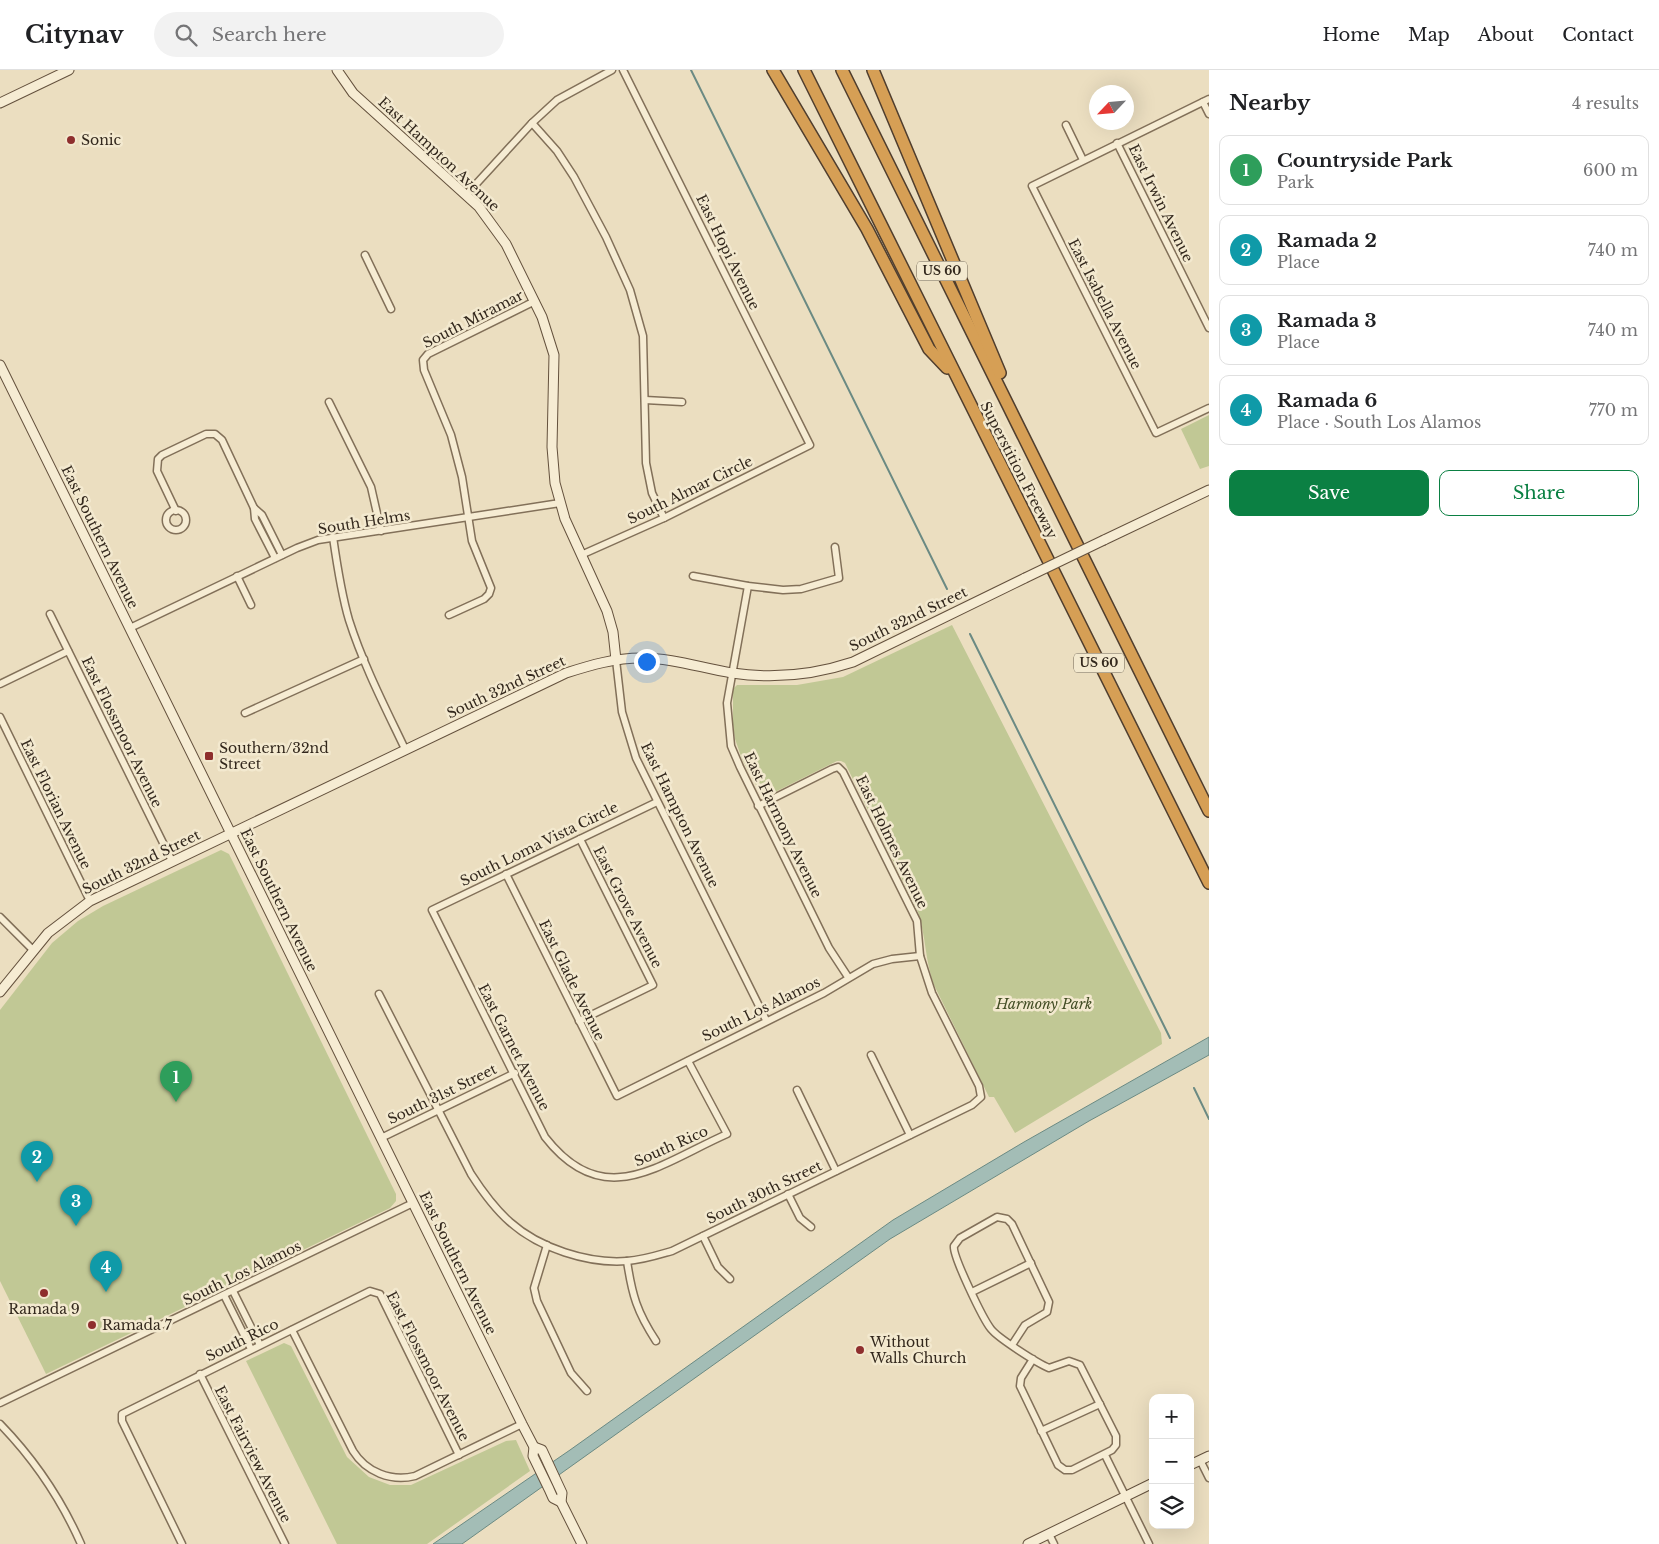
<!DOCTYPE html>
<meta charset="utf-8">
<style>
body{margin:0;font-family:"Libre Baskerville",serif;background:#f2f2f2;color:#202124}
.controls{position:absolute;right:15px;bottom:15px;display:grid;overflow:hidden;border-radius:10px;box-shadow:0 5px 20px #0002}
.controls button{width:45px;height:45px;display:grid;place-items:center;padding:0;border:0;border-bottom:1px solid #e0e0e0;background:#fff;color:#202124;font:25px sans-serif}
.compass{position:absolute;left:1089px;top:15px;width:45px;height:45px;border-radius:50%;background:#fff;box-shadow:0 5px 20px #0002;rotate:244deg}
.you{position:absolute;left:646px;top:591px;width:18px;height:18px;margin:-12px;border:4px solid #fff;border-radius:50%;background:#1a73e8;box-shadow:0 0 0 8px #1a73e833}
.badge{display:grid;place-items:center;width:32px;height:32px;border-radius:50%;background:#0b8043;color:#fff;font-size:16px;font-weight:700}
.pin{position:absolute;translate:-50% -41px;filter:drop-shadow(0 1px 2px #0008)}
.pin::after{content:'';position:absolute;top:26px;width:18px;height:15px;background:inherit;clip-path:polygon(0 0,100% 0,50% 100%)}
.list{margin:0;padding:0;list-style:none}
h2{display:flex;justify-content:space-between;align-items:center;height:65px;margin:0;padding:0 20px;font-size:21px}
h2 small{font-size:16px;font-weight:400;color:#757577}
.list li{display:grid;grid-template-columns:32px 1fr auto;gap:15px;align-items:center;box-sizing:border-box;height:70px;margin:0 10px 10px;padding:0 10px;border:1px solid #e0e0e0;border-radius:10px}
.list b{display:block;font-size:19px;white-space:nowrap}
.list p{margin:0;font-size:16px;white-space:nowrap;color:#757577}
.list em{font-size:16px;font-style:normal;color:#757577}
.actions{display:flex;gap:10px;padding:15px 20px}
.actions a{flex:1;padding:11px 0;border:1px solid #0b8043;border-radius:10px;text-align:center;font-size:18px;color:#0b8043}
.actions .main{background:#0b8043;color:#fff}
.icon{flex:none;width:28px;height:28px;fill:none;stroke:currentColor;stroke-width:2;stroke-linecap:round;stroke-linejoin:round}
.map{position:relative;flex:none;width:1209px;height:1474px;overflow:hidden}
header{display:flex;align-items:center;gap:30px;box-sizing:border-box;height:70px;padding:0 25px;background:#fff;border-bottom:1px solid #e0e0e0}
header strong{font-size:24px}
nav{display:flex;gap:28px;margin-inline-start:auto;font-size:18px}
.search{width:350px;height:45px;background:#f2f2f2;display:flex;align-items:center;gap:12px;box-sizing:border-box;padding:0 18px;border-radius:28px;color:#757577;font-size:19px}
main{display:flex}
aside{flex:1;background:#fff}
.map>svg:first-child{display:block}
.green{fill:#c1c895}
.water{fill:#a3bdb6;stroke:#6b8a83}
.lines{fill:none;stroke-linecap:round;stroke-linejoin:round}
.stream{stroke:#6b8a83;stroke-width:2}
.street-casing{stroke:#827059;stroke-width:9}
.secondary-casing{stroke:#64513d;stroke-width:11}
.highway-casing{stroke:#503e2e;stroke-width:14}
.street{stroke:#f6ecd3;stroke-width:6}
.secondary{stroke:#f6ecd3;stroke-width:9}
.highway{stroke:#d69f55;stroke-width:11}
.secondary-bridge-casing{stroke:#64513d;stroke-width:11;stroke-linecap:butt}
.secondary-bridge{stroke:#f6ecd3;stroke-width:9}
.poi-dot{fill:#8e2e2d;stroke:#f3e9cf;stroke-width:2}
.labels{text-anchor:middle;stroke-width:5;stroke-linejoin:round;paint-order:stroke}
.shield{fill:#f3e9cf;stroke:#6d6252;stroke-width:1}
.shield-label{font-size:12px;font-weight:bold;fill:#33281d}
.poi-label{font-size:14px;fill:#33281d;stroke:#f3e9cf;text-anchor:start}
.street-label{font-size:14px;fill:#33281d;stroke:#f3e9cf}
.park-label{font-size:14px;font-style:italic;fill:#434e25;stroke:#f3e9cf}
</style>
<header>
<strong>Citynav</strong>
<div class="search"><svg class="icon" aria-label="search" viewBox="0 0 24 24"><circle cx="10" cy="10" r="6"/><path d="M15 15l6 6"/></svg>Search here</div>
<nav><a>Home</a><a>Map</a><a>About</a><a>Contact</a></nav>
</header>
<main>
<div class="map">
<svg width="1209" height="1474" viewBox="0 0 1209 1474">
<rect width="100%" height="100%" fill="#ebdec0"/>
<g class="green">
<path d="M1209,345v51l-9,3 -19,-40z"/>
<path d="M952,555l209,408 1,11 -147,89 -21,-36h-5l-55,-112c-9,-24 -8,-49 -16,-73l-73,-149 -4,-2h-4l-68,34 -7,1 -20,-37 -7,-20 -2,-14v-36l4,-4h60l46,-8z"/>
<path d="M221,780l8,4 5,10 162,330v7l-6,7 -344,166 -46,-93v-271l52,-67 26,-22 25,-15z"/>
<path d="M284,1273l7,3 56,111 22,20 21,8h21l95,-44 10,-1 14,31 -103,73h-90l-91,-183z"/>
</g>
<path class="water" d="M1209,967v18l-120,66 -199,118 -428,305h-29l137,-94 323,-230 131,-78z"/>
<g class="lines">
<g class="stream">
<path d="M691,0l256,519"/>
<path d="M970,564l200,404"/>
<path d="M1194,1018l15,31"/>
</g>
<g class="street-casing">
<g id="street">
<path d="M1209,29l-177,87 124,247 53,-25"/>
<path d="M1203,32l6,12"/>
<path d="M532,53l25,28 17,26 32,60 24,53 13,46 3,127 6,30 12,25"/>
<path d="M1066,55l17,35"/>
<path d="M1117,73l92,185"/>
<path d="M466,125l66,-72 25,-23 55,-30"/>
<path d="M365,185l26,54"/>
<path d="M645,330l37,2"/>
<path d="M329,332l42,85 10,44"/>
<path d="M254,438l8,7 20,40"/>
<circle cx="176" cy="450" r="10"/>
<path d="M176,441l-19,-40 1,-12 4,-4 44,-21h9l7,6 32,68 1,11 20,39"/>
<path d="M333,467c4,28 8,56 16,83 14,44 36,87 56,129"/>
<path d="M581,485l83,-37 146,-73 -187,-375"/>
<path d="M237,506l14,29"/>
<path d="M693,506l55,10 35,4 18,-1 38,-11 -4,-31"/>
<path d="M748,516l-21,117 4,43 9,21 89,181 19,29"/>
<path d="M50,544l122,247"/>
<path d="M449,545l35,-16 5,-5 2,-6 -19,-47 -10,-64 -11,-42 -27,-65 -1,-10 5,-6 107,-53"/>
<path d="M130,558l167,-80 21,-8 242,-37"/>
<path d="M616,590l6,52 14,46 130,262"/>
<path d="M0,614l68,-33"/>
<path d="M245,643l119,-54"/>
<path d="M0,647l90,184"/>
<path d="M657,732l-225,108 113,227c59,76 114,27 182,-3l-39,-73"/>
<path d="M506,804l111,222 207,-103 49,-29 19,-5 28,-3"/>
<path d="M0,847l33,33"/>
<path d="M379,924l92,180c11,17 23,34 39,48 29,26 78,42 117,39 16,-1 31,-6 45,-10l300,-146 9,-8 -2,-11 -47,-93 -12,-37 -3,-35 -74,-149 -5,-5 -6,2 -74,37"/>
<path d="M579,951l74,-36 -73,-146"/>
<path d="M871,985l39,80"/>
<path d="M797,1020l39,81"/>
<path d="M381,1068l134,-65"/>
<path d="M788,1124l12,24 11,9"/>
<path d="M703,1166l15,31 12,12"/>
<path d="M547,1175l-13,43 3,13 34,72 16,18"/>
<path d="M627,1191c5,34 10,51 29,80"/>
<path d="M233,1221l27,54"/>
<path d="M972,1222l59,-29"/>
<path d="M224,1225l27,54"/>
<path d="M292,1260l61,121c13,21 38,31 62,25l107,-52"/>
<path d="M1012,1275l13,-20 22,-13 2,-10 -37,-78 -5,-5 -10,-2 -37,21 -6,8c-2,9 29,73 37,83 7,9 46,34 58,39l20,-7 11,4 36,71v9l-4,5 -40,20h-7l-7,-5 -38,-79 1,-8 12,-19"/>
<path d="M200,1304l85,170"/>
<path d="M0,1333l413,-200"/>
<path d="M0,1354c33,34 62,77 81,120"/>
<path d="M1041,1361l59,-27"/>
<path d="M1105,1385l44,89"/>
<path d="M1200,1390l9,18"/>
<path d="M1049,1464l5,10"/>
<path d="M182,1474l-60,-123v-7l248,-123 10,3 79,161"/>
</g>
</g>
<g class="secondary-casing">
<g id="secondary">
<path d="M337,0l16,23 126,114 27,37 36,73 12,38 -2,92 3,36 10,36 42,92 6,21 3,28"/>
<path d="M0,33l69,-33"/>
<path d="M0,295l522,1059 12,23 -1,9 16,33 4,9 8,4"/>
<path d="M1104,470l105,-50"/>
<path d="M0,922l48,-59 42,-32 476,-228c25,-8 49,-15 75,-15 32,0 60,10 91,15 41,6 82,2 121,-11l172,-84"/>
<path d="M534,1377l8,3 20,43 -1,9 21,42"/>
<path d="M1190,1395l19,-9"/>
<path d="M1028,1474l125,-61"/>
</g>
</g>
<g class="highway-casing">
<g id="highway">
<path d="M773,0l94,159 62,120 18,19"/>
<path d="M804,0l405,813"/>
<path d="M842,0l367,741"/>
<path d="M873,0l127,303"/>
</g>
</g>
<use href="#street" class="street"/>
<use href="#secondary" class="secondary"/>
<use href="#highway" class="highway"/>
<g class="secondary-bridge-casing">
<path id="secondary-bridge" d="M1025,508l79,-38"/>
</g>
<use href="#secondary-bridge" class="secondary-bridge"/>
</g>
<g class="poi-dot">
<circle cx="71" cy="70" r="5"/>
<rect x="204" y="681" width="10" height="10" rx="2.5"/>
<circle cx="44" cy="1223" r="5"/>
<circle cx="92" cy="1255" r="5"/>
<circle cx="860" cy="1280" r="5"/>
</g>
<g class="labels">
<g class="shield">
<rect x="917" y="191.5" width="50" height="19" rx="4"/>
<rect x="1074" y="583.5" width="50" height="19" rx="4"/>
</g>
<g class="shield-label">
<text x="942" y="205">US 60</text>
<text x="1099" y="597">US 60</text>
</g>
<g class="poi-label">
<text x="81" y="75">Sonic</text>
<text x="219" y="683">Southern/32nd<tspan x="219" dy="16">Street</tspan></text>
<text x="44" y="1244" text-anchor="middle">Ramada 9</text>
<text x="102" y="1260">Ramada 7</text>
<text x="870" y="1277">Without<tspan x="870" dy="16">Walls Church</tspan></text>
</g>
<g class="street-label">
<text transform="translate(439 84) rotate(43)" y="5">East Hampton Avenue</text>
<text transform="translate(1161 133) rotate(64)" y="5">East Irwin Avenue</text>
<text transform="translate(728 182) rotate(64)" y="5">East Hopi Avenue</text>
<text transform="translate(1105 234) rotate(63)" y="5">East Isabella Avenue</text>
<text transform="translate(473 249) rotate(-27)" y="5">South Miramar</text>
<text transform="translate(1019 400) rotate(63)" y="5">Superstition Freeway</text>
<text transform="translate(690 420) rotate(-26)" y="5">South Almar Circle</text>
<text transform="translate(364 452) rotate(-9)" y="5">South Helms</text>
<text transform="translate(100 467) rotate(64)" y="5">East Southern Avenue</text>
<text transform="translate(908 549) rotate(-26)" y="5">South 32nd Street</text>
<text transform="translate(506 617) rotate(-25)" y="5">South 32nd Street</text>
<text transform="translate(122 662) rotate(64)" y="5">East Flossmoor Avenue</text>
<text transform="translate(56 734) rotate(64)" y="5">East Florian Avenue</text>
<text transform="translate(680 745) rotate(64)" y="5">East Hampton Avenue</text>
<text transform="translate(783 755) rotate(64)" y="5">East Harmony Avenue</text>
<text transform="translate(892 772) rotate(64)" y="5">East Holmes Avenue</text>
<text transform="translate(539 774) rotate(-26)" y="5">South Loma Vista Circle</text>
<text transform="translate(141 792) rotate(-26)" y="5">South 32nd Street</text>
<text transform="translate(279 830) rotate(64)" y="5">East Southern Avenue</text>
<text transform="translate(628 837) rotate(63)" y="5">East Grove Avenue</text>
<text transform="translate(572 910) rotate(64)" y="5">East Glade Avenue</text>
<text transform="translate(761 939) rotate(-26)" y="5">South Los Alamos</text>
<text transform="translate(514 977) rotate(63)" y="5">East Garnet Avenue</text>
<text transform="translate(442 1024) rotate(-26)" y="5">South 31st Street</text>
<text transform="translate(671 1076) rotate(-24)" y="5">South Rico</text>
<text transform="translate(764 1122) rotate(-26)" y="5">South 30th Street</text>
<text transform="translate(458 1193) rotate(64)" y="5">East Southern Avenue</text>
<text transform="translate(242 1203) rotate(-26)" y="5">South Los Alamos</text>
<text transform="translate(242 1270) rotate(-26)" y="5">South Rico</text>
<text transform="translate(428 1296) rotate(63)" y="5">East Flossmoor Avenue</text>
<text transform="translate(253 1384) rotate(63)" y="5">East Fairview Avenue</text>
</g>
<g class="park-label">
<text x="1044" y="939">Harmony Park</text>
</g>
</g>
</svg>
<div class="controls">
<button>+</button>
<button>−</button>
<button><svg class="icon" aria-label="layers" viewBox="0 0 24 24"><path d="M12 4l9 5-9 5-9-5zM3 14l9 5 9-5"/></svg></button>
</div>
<svg class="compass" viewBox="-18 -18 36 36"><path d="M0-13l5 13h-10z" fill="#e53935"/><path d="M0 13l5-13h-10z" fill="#757577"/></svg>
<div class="you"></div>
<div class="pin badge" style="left:176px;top:1032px;background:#2e9e5b">1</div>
<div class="pin badge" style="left:37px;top:1112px;background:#0f9aa8">2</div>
<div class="pin badge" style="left:76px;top:1156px;background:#0f9aa8">3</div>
<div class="pin badge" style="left:106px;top:1222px;background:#0f9aa8">4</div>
</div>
<aside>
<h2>Nearby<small>4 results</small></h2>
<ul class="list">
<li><span class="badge" style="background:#2e9e5b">1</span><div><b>Countryside Park</b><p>Park</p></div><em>600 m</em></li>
<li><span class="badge" style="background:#0f9aa8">2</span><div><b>Ramada 2</b><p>Place</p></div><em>740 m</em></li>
<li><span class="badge" style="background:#0f9aa8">3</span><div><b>Ramada 3</b><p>Place</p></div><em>740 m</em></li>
<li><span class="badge" style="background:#0f9aa8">4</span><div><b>Ramada 6</b><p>Place · South Los Alamos</p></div><em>770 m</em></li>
</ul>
<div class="actions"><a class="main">Save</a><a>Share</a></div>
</aside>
</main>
